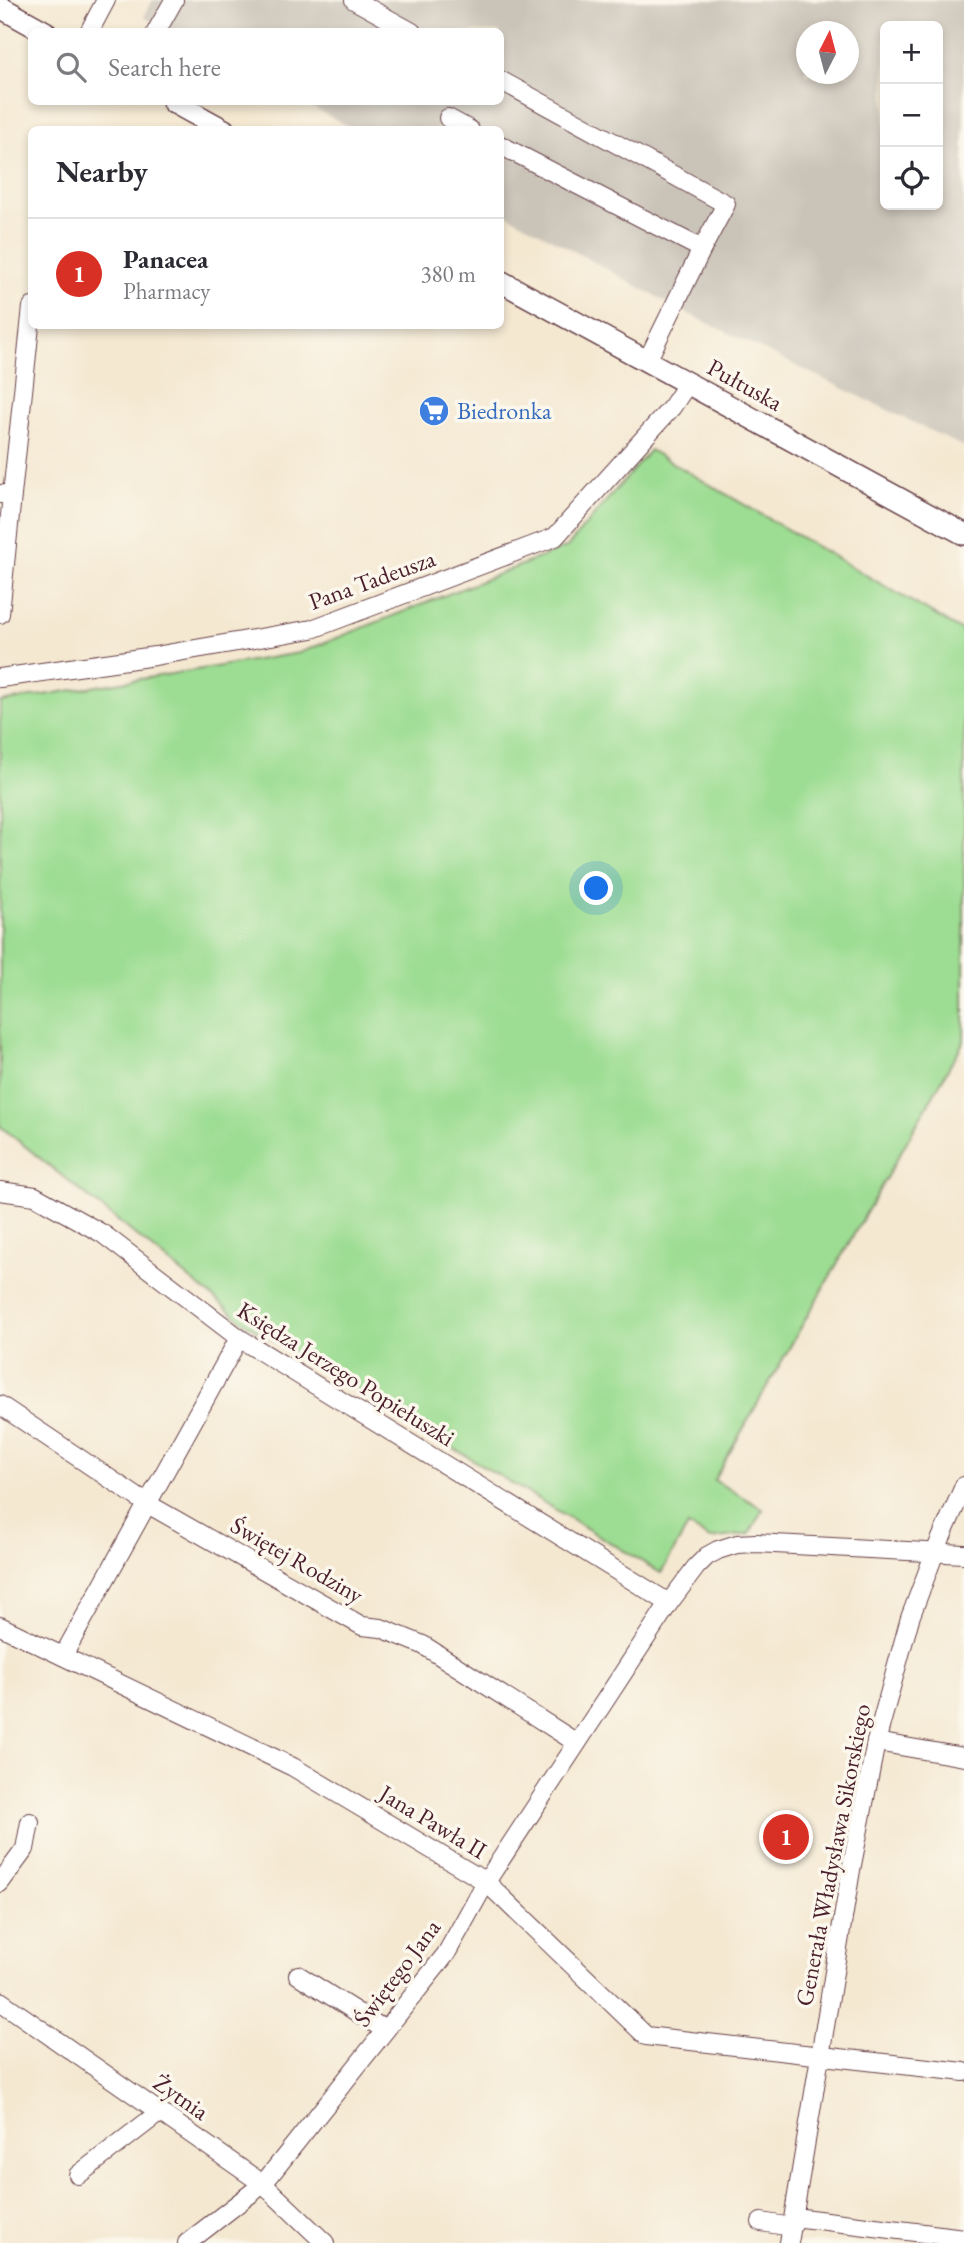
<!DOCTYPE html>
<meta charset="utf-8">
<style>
body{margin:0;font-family:"EB Garamond",serif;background:#f2f2f3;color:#2b2b33}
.controls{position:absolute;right:21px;top:21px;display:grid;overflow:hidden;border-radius:10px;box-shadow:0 4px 10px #0003}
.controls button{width:63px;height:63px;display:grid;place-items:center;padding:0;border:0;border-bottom:2px solid #e1e1e2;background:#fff;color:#2b2b33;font:35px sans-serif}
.compass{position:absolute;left:796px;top:21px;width:63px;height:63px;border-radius:50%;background:#fff;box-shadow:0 4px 10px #0003;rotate:6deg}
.you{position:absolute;left:597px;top:889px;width:24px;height:24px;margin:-18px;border:5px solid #fff;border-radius:50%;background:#1a73e8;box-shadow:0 0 0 10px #1a73e833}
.badge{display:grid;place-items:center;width:46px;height:46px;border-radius:50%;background:#d93025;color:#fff;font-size:23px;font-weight:700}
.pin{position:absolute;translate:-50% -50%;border:4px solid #fff;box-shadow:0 2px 7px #0006}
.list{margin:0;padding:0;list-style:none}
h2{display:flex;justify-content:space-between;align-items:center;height:91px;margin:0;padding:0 28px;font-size:30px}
h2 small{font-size:23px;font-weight:400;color:#7c7c81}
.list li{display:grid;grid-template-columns:46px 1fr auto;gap:21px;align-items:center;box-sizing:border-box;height:112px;padding:0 28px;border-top:2px solid #e1e1e2}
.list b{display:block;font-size:26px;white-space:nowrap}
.list p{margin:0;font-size:23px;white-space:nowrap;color:#7c7c81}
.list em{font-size:23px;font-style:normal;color:#7c7c81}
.icon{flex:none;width:38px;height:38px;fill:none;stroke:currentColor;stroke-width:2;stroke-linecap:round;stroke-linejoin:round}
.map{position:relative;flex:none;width:964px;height:2243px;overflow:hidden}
.search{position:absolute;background:#fff;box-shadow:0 4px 10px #0003;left:28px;top:28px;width:476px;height:77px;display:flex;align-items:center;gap:18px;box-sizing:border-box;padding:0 24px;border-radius:10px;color:#7c7c81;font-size:26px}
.panel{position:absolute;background:#fff;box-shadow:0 4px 10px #0003;left:28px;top:126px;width:476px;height:203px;border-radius:10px}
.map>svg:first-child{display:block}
.industrial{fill:#cac3b8;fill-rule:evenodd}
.green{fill:#9ddd93;stroke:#747e5f;stroke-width:2}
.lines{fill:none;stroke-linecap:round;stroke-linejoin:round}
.minor-casing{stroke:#643d44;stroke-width:20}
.major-casing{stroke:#643d44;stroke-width:24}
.minor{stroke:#fff;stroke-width:18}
.major{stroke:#fff;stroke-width:21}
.labels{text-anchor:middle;stroke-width:7;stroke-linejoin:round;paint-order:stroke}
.street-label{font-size:24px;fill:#4a1f2b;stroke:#fbf7ec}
.shop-label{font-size:24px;fill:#366cbe;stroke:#fbf7ec;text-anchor:start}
</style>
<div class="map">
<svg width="964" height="2243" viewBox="0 0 964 2243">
<rect width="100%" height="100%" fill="#fbf7ec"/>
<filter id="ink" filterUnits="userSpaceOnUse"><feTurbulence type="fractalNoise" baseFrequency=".0143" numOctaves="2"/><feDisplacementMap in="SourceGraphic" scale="14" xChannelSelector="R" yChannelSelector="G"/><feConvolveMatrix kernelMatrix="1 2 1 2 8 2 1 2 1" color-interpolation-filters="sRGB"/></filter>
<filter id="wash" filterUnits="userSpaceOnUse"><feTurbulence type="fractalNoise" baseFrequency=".00686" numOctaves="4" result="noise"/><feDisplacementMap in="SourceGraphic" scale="28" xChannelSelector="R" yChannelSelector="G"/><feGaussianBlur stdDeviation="1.57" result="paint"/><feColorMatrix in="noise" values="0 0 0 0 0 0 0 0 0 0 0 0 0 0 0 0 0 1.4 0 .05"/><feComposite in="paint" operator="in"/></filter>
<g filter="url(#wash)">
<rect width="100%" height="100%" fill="#f4e8d1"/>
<path class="industrial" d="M153,0h811v447l-283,-137 -180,-99 -1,-81 -146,-1 -52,-27h198v-70h-329l-27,-15zM885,26h53v179h-53zM806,32h42v42h-42z"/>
<path class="green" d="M650,450l314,182v409l-250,439 49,29 -14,25 -39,5 -22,-13 -27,47 -416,-250 -245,-197v-424l299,-49 268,-106z"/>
</g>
<g filter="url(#ink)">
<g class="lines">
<g class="minor-casing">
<g id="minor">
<path d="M354,0l58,32"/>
<path d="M89,32l17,-32"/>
<path d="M156,32l18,-32"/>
<path d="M500,80l226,124 -24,45"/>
<path d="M448,118l22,12"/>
<path d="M500,145l202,104 -55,112"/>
<path d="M0,494l12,1 -12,119"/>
<path d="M12,495l20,-188"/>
<path d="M0,678l155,-22 157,-27 243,-92 117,-130 16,-24"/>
<path d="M0,1191l35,5 68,38 136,104 430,265"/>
<path d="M0,1405l146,98 216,123 19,2 42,17 154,98"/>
<path d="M0,1626l293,141 193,115 160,154 318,36"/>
<path d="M63,1656l176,-318"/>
<path d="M876,1742l88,15"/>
<path d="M0,1883l25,-34 5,-27"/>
<path d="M298,1975l87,55"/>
<path d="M0,2001l263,183 62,59"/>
<path d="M78,2175l82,-63"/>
<path d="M794,2217l170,21"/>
<path d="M761,2222l31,5"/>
<path d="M187,2243l76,-59 183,-230 40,-72 183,-279 27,-36 11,-11 11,-6 19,-6 19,-1 208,11"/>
<path d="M789,2243l62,-373 25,-128 34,-124 25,-66 29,-66"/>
</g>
</g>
<g class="major-casing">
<g id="major">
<path d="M0,7l45,25"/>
<path d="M173,102l51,28"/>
<path d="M500,281l464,253"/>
</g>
</g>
<use href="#minor" class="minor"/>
<use href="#major" class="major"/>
</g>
</g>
<defs>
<g id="supermarket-disc" transform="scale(1.575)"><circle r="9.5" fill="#3f7fe0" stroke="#fbf7ec"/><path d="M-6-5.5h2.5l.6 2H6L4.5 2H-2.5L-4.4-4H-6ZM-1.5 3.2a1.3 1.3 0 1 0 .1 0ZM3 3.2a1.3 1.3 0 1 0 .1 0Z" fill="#fff"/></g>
</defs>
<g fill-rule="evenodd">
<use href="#supermarket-disc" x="434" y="411"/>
</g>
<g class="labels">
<g class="street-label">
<text transform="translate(745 385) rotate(29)" y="8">Pułtuska</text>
<text transform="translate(372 580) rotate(-20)" y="8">Pana Tadeusza</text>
<text transform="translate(346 1374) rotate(32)" y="8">Księdza Jerzego Popiełuszki</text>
<text transform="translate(297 1560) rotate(30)" y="8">Świętej Rodziny</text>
<text transform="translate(433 1822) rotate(31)" y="8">Jana Pawła II</text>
<text transform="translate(833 1855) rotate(-79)" y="8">Generała Władysława Sikorskiego</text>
<text transform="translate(397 1973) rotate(-53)" y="8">Świętego Jana</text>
<text transform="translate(181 2097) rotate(35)" y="8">Żytnia</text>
</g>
<g class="shop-label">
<text x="457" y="419">Biedronka</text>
</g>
</g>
</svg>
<div class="controls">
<button>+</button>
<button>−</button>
<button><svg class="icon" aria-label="locate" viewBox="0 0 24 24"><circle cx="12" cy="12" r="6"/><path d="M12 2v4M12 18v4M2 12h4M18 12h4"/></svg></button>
</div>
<svg class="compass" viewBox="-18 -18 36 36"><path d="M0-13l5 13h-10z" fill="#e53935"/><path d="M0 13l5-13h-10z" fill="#7c7c81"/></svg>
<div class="you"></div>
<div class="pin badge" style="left:786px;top:1837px">1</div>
<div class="search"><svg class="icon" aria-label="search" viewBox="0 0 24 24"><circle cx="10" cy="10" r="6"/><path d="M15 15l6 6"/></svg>Search here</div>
<section class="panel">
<h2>Nearby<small></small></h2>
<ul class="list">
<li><span class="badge">1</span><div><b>Panacea</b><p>Pharmacy</p></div><em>380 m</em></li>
</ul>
</section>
</div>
